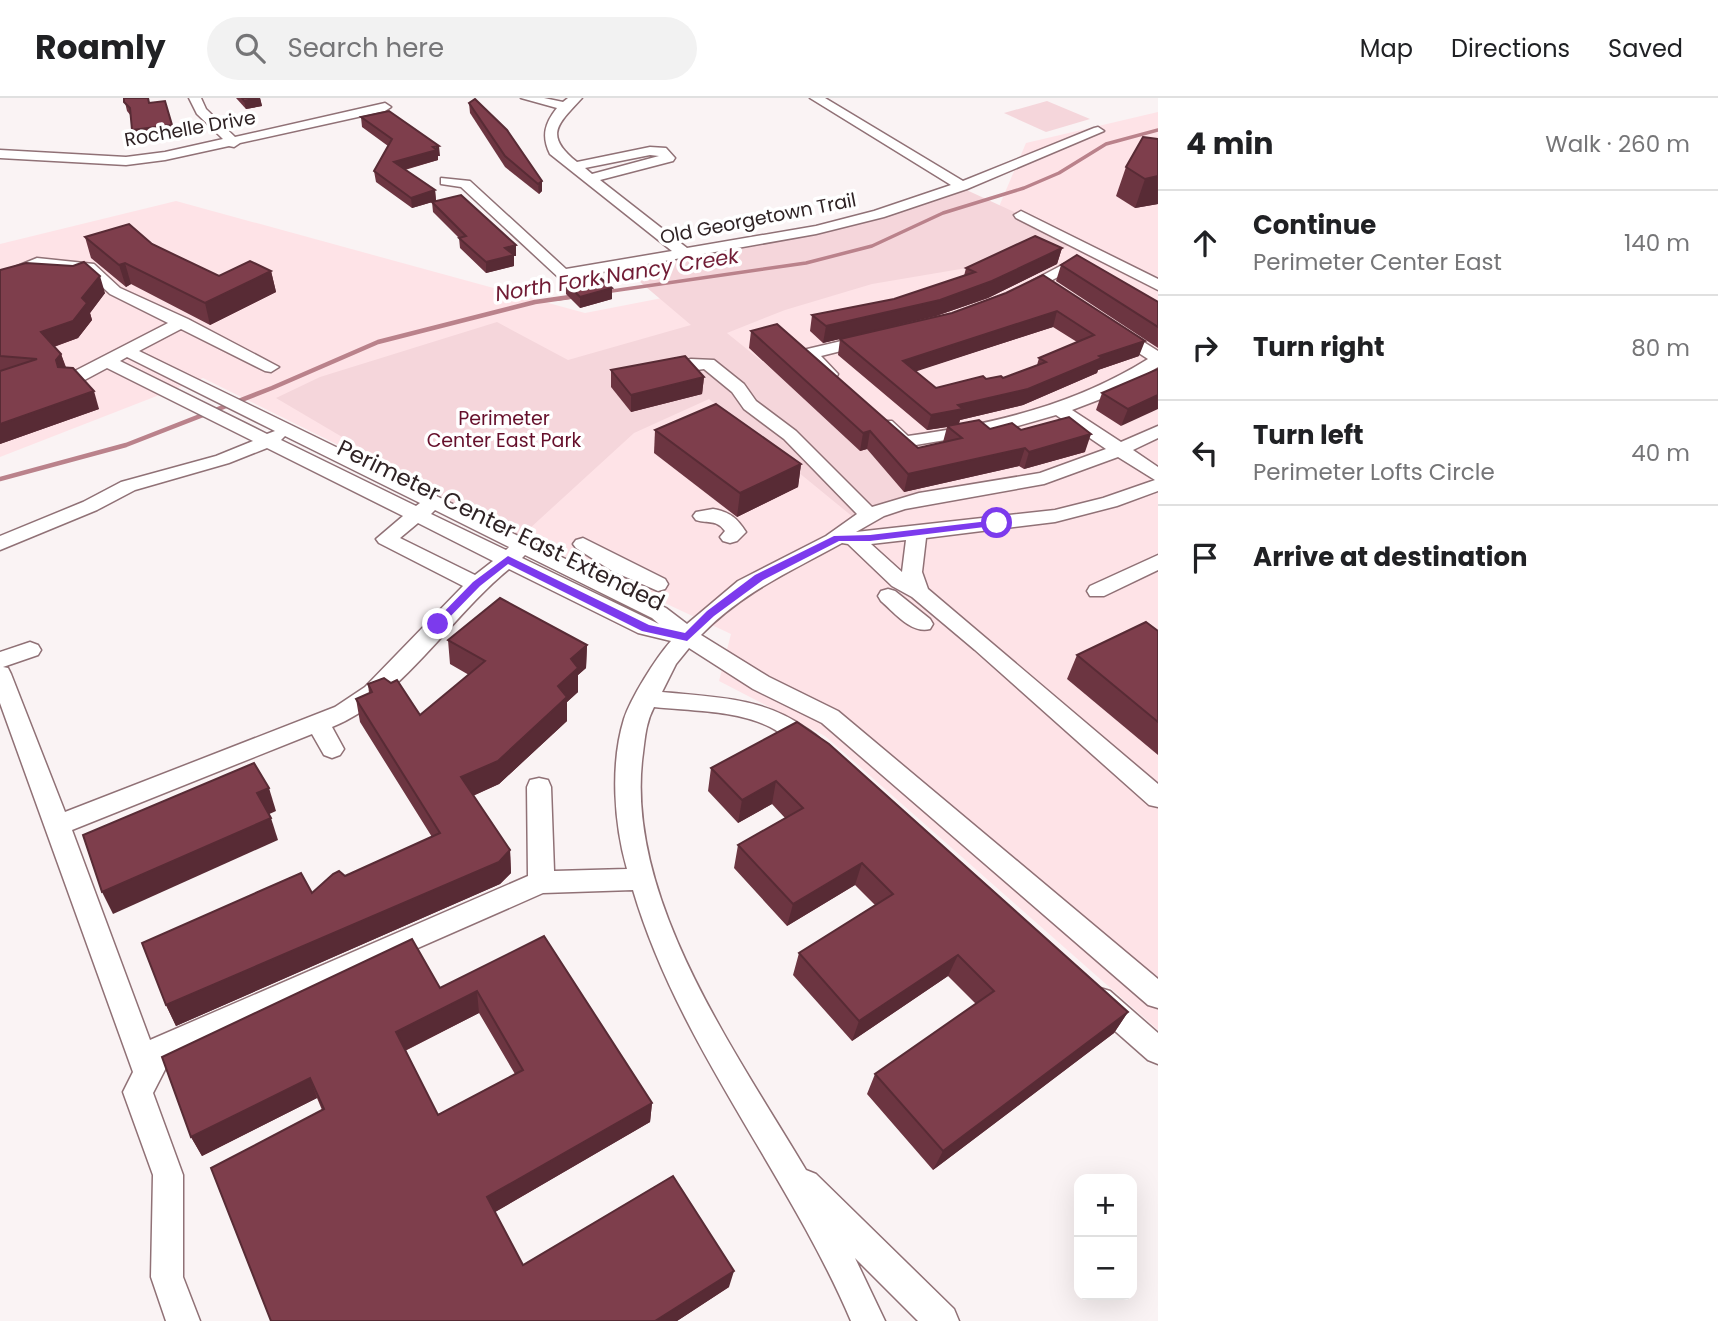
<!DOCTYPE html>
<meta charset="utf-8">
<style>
body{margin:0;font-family:Poppins,sans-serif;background:#f2f2f2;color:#202124}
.controls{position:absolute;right:21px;bottom:21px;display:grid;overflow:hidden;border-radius:14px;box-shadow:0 7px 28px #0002}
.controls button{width:63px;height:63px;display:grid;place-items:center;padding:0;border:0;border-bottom:2px solid #e0e0e0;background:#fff;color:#202124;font:35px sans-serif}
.stop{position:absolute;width:21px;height:21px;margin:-16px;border:5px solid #7c3aed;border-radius:50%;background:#fff}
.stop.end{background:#7c3aed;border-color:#fff;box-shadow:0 2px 7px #0008}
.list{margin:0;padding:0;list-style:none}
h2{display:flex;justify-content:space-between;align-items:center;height:91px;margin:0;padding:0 28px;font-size:30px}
h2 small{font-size:23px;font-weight:400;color:#757577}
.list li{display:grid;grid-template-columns:46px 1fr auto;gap:21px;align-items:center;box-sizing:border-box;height:105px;padding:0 28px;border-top:2px solid #e0e0e0}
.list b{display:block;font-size:26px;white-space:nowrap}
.list p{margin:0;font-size:23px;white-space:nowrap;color:#757577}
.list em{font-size:23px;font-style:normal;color:#757577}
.icon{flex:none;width:38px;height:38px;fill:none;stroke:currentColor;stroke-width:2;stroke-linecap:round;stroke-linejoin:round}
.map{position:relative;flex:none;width:1158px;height:1223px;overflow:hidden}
header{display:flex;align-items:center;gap:42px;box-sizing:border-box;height:98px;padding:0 35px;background:#fff;border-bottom:2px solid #e0e0e0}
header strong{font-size:33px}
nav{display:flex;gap:38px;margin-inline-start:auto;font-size:24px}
.search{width:490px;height:63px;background:#f2f2f2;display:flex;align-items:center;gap:18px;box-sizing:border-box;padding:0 24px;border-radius:38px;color:#757577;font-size:26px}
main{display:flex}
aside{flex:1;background:#fff}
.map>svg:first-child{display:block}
.built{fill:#fee3e7}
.green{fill:#f5d6db}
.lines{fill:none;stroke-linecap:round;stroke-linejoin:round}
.stream-far1{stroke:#ba828b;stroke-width:3.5}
.stream{stroke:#ba828b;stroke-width:4.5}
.minor-casing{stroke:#907176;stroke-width:3}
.minor{fill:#fff;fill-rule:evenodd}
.wall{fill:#6c3541;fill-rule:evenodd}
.shaded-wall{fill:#582b35}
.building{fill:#7e3e4c;stroke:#582b35;stroke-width:2;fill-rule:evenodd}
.route{fill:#7c3aed}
.labels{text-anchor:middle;stroke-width:7;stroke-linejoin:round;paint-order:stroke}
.far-street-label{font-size:19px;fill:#2f2325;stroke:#fff}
.far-park-label{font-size:19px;fill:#650f2b;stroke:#fff}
.far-water-label{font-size:21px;font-style:italic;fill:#711c35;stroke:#fff}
.street-label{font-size:23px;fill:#2f2325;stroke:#fff}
</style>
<header>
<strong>Roamly</strong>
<div class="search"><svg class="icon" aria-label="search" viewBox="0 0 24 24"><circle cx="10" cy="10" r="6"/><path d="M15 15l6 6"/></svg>Search here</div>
<nav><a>Map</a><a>Directions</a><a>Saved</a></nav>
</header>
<main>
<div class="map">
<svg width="1158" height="1223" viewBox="0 0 1158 1223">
<rect width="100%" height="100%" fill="#faf3f4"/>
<path class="built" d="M1158,14v918l-333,-294 -106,-55 12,-47 -203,-95 -325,-161 -203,79v-213l176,-43 409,112 402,-78 39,-92z"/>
<g class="green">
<path d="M1047,3l43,18 -44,13 -42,-19z"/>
<path d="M960,89l121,56 -79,19 -130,22 -87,26 -58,23 203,164 -77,20 -144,-118 -75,34 -117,107 -241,-142 44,-21 177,-55 71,38 123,-35 -71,-60 193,-37z"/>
</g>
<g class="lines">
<g class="stream-far1">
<path d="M605,194l201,-29 66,-17 71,-33 81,-25 35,-15 47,-29 52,-14"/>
<path d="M558,201l19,-3"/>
</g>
<path class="stream" d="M0,381l126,-34 146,-57 106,-46 157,-40 35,-5"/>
<g class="minor-casing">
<g id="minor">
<path d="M189,0h12l5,11 29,28 150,-34 6,4 -6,4 -145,32 -6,4 -5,-1 -64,14 -39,5 -126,-7v-8l126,7 39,-5 58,-13 -26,-25z"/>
<path d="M521,0h23l19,4 5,-4h14c-24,26 -39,37 -5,64l73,-15 16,1 9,10 -2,3 -73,19 87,68 129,-22 58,-15 77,-26 -141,-87h15l138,83 131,-53 4,-1 6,4 -137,58 -83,28 -68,17 -253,45 -5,-2 -97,-90 -20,-3v-6l29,3 96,88 106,-18 -122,-97c-9,-18 -5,-31 7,-46zM650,57l9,1 -67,18 -7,-6z"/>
<path d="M1021,113l137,68v11l-142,-72 -2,-3z"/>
<path d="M37,160l57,6 26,24 68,31 91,48 -8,5 -6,-1 -84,-42 -42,22 527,257 21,16 51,-43 88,-45 31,-22 -73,-75 -40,-30 -12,-17 -28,-23 -43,6 -6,-1 -2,-4 2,-4 36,-7 23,1 30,24 12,17 40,30 76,76 47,-14 121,-20 66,-24 -50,-34 -52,15 -100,17c-10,-2 -21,-13 -27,-22l3,-4h12l16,15c86,-12 166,-31 240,-77l-37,-24 -2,-3 2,-3h12l35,22v16l-52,30 -34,13 49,32 37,-16v12l-25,12 25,17v24l-41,15 -62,16 -129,16 -4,34 6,17 230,195v23l-9,-2 -174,-155 -63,-53 -20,-11 -44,-42 -6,-1c-52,29 -98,48 -141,92l68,42 69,34 320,268v29l-10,-3 -326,-282 -69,-34 -64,-41 -13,16 -14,28c50,5 100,5 142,35 8,5 16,10 21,18l-4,6c-20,6 -34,-16 -51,-24 -34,-17 -79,-16 -116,-20 -8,15 -9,30 -11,46 -20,143 93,299 163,417l10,4 138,135 5,12h-41l-63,-63 30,63h-34c-63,-148 -172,-275 -218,-431l-90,3 -371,163 -19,37 30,82v102l17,44h-34l-15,-44 2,-102 -30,-83 10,-20 -133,-369v-51l30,-10 8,3 3,5 -3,5 -35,12 5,1 3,6 54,138 270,-105 30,-20 98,-101 -84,-43 -3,-4 27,-23 -136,-68 -38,15 -94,27 -38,20 -97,40v-14l83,-34 38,-20 95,-26 37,-15 -146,-73 -28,15h-12l-2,-4 2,-4 101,-52 -58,-29 -25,-23 -46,-4 -39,17v-11zM127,259l148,74 -8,3 -147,-73zM285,338l135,67 -4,3 -135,-66zM1118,359l37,23 -52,18 -48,12 -199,22 28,-16 21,-7 139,-25zM435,412l74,37 -3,3 -75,-36zM418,425l75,38 -18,14 -75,-37zM906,442l-4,32 -31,-28zM525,457l127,63 7,6 -137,-66zM509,471l129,64 33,8c-16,18 -40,57 -47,78 -14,45 -10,105 3,150l-73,2 -3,-84 -3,-7 -9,-2 -9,2 -3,7 1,89 -378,164 -78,-210 240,-96 12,21 8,3 8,-3 4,-6 -12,-22c70,-28 118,-110 177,-158z"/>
<path d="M1064,166l7,4 -2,3 -24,13h-10l-3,-3z"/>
<path d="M867,237l8,5 -2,3 -52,13 17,18 -2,4h-12l-23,-24 2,-4z"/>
<path d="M713,411c17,3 24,9 33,23l-9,9 -7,2 -7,-2 -3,-4 5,-6c-9,-12 -16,-7 -29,-11l-3,-4 3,-4z"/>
<path d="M583,440l82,41 3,5 -3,5 -7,2 -46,-20 -36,-23 -3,-4 3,-4z"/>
<path d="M1158,457v15l-54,26h-14l-3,-5 3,-5z"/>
<path d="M888,491l7,2 35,28 3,5 -3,5c-19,5 -36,-17 -49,-28l-3,-5 3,-5z"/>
<path d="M1100,890l10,3 48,42v31l-10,-4 -58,-51 -4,-9 4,-9z"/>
</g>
</g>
<use href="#minor" class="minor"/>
</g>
<g class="wall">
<path d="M124,0l26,5 22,22 3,10 -40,5 -4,-24 -4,-5z"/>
<path d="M236,0h24l2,8 -16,3z"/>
<path d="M469,5l38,27 35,61 -3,3 -34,-27 -35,-54z"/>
<path d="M361,19l79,39h-2v4l-33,10 30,20 1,11 80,55h-2v10l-28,7 -26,-25 -1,-10 -26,-26 -1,-10 -20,6 -36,-26 -2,-11 14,-25 -26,-19z"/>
<path d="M1158,41v65l-23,4 -19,-12 10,-29z"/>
<path d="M85,139l67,7 67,32 52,-5 5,21 -66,33 -79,-41 -5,3 -35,-29z"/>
<path d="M1062,150l-5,16 -69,34 -52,18 -113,27 -13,-12 2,-16 82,-16 70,-23 2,-8z"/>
<path d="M1061,167l97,37v46l-102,-67z"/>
<path d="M0,172l105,23 -15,20 2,7 -14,18 -24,9 7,7 5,13 33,42 -99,35z"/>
<path d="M1043,177l96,81 -41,14 -1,3 -74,32 -63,15 -1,4 31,5 31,1 64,22 -61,17 -5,-3 -115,26 -37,-43 -7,2 -111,-103 2,-17 167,117 25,-6 4,-15 -20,3 -89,-75 2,-16 112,-26 54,-20zM1053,229l24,15 -38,16 -2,7 -34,13 -67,10 -21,-17z"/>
<path d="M566,185l46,5v11l-32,9 -14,-14z"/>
<path d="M1158,271l-37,57 -25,-16 6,-17z"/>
<path d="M611,272l93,7 -2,17 -71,18 -20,-25z"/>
<path d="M655,332l146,34 -3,23 -61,30 -83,-64z"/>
<path d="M1158,533v124l-91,-76 10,-24z"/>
<path d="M448,542l139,5 -1,23 -8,7v17l-11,10v19l-68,63 -26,12 37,54 1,23 -11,11 -324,142 -10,-21 146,-112 33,-17 87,-39 -72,-115 -4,-23 13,-6 -1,-9 52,31 49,-40 -19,-11z"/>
<path d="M797,624l331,290 -14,21 -181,137 -66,-76 8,-20 101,-70 -28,-28 -96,65 -59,-66 6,-22 76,-48 -20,-20 -68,41 -53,-58 4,-23 47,-27 -13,-14 -34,19 -30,-32 3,-23z"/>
<path d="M544,838l108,167 -2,19 -155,90 28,53 206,22 -52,34h-406l51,-211 -5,-12 -115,58 -11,-19 249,-149zM479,915l36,61 -77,41 -33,-64z"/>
</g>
<g class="shaded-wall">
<path d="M260,0l2,8 -16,3 -2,-8z"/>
<path d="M172,27l3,10 -40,5 -3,-10z"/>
<path d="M439,48l1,10h-2v4l-43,12 -1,-10z"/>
<path d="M1158,78v28l-23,4 10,-29z"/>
<path d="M542,83v10l-3,3 -1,-10z"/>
<path d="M435,92l1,11 -24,7 -1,-10z"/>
<path d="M516,147v11h-2v10l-28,7v-11l19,-14z"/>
<path d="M1062,150l-5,16 -69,34 -52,18 -113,27 3,-17z"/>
<path d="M125,165l6,21 -5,3 -7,-22z"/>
<path d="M271,173l5,21 -66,33 -5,-22z"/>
<path d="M100,178l5,17 -15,20 2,7 -14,18 -31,11 -6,-17 41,-34z"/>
<path d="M612,190v11l-32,9v-11z"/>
<path d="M1057,213l-4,16 -154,50 4,-16z"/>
<path d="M1145,243l-6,15 -41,14 -1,3 -74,32 -63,15 -2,5 -11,1v1l-20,3 4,-15 168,-59z"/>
<path d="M61,256l6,18 -4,6 -7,-18z"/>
<path d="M704,279l-2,17 -71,18v-17z"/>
<path d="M94,293l5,18 -99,35v-20z"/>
<path d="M1158,297v14l-37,17 7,-17z"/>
<path d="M870,333l-3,18 -7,2 3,-18z"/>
<path d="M1091,336l-6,18 -61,17 5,-17z"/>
<path d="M1025,350l-6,18 -115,26 4,-18z"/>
<path d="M801,366l-3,23 -61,30 3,-24z"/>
<path d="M587,547l-1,23 -8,7v17l-11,10v19l-68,63 -36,16 -2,-23 97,-91 13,-27z"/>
<path d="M776,683l-4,23 -34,19 4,-23z"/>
<path d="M269,690l7,23 -11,5 -8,-23z"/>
<path d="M271,720l7,22 -165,74 -11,-22z"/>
<path d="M510,752l1,23 -11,11 -324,142 -10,-21z"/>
<path d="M862,765l-7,22 -68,41 6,-22z"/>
<path d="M958,857l-10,21 -96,65 7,-20z"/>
<path d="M477,893l2,22 -79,40 -4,-21z"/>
<path d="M1128,914l-14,21 -181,137 10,-19z"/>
<path d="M310,980l7,20 -115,58 -11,-19z"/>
<path d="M652,1005l-2,19 -160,93 -3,-18z"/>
<path d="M734,1173l-5,16 -52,34h-22z"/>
</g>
<g class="building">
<path d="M124,0h24l1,5 16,-2 7,24 -40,5 -2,-22 -6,-6z"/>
<path d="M242,0h16l-14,3z"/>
<path d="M475,1l32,31 35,51 -4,3 -33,-28 -36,-53z"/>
<path d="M389,13l50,35 -6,1 4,3 -43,12 41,28 -24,8 -37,-27 18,-32 -31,-22z"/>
<path d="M1143,39l15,2v37l-13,3 -19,-12z"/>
<path d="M461,97l55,50 -11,3 9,7 -28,7 -27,-24 7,-2 -34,-34z"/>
<path d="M129,126l23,20 67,32 31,-15 21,10 -66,32 -80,-40 -6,2 -34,-28z"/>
<path d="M1035,138l27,12 -70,33 -52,19 -114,26 -14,-11 82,-16 81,-27 -9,-4z"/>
<path d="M1077,157l81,47v25l-97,-62z"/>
<path d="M84,164l16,14 -18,22 5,5 -14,18 -32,11 20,22 -5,6 2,7 15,1 21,23 -94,33v-53l37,-12 -37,-3v-86l26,-7 47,3z"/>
<path d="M597,177l15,13 -32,9 -14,-14z"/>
<path d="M1043,177l102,66 -46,15 3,2 -74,31 -70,16 5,4 -32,6 -91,-76 112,-26 54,-20zM1057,213l37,24 -55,23 7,4 -43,16 -2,-2 -15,3 -3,-3 -47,12 -33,-27z"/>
<path d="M777,226l141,124 44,-10 -15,-12 32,-6 11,9 22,-6 9,7 48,-13 22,17 -62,18 -4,-4 -117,26 -38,-43 -7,2 -112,-102z"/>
<path d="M685,258l19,21 -73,18 -20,-25z"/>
<path d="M1158,271v26l-30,14 -26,-16z"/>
<path d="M716,306l85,60 -61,29 -85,-63z"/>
<path d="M500,500l87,47 -16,14 7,9 -20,18 9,11 -69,64 -37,16 49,73 -11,12 -333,143 -24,-62 159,-70 11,20 21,-19 6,-3 6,5 95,-43 -84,-134 16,-7 -4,-8 16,-6 7,5 6,-3 23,35 65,-54 -37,-21z"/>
<path d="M1146,524l12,9v91l-81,-67z"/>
<path d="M797,624l32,22 299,268 -185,139 -68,-77 119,-83 -36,-36 -99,66 -60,-68 94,-59 -31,-31 -69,41 -55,-59 65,-37 -27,-27 -34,19 -31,-32z"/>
<path d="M254,665l15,25 -12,5 14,25 -169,74 -19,-57z"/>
<path d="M544,838l108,167 -165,94 36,68 150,-89 61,95 -79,50h-384l-60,-153 113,-59 -14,-31 -119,59 -29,-80 250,-118 28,49zM477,893l46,79 -85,45 -42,-83z"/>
</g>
<path class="route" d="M997,422l5,3 -1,2 -131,16h-31l-76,39 -49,36 -27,25 -45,-10 -134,-67 -28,22 -39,40 -9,-2 41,-42 35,-26 141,69 36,8 22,-22 48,-36 79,-39 36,-1z"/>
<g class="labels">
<g class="far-street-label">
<text transform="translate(190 30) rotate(-10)" y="7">Rochelle Drive</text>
<text transform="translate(758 120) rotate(-11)" y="7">Old Georgetown Trail</text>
</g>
<g class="far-park-label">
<text x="504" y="327">Perimeter<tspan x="504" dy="22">Center East Park</tspan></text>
</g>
<g class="far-water-label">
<text transform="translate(617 177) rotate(-9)" y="7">North Fork Nancy Creek</text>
</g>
<g class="street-label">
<text transform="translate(501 427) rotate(26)" y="8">Perimeter Center East Extended</text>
</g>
</g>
</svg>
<div class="controls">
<button>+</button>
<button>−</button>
</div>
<div class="stop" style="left:997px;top:425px"></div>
<div class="stop end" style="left:438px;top:526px"></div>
</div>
<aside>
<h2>4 min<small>Walk · 260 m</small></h2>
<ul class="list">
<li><svg class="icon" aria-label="ahead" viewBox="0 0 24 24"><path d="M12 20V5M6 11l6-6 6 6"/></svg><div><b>Continue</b><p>Perimeter Center East</p></div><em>140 m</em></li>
<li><svg class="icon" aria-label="right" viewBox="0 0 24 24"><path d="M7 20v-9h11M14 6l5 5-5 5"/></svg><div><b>Turn right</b></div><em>80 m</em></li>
<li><svg class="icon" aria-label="left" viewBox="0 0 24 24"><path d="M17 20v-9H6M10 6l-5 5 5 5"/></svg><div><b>Turn left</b><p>Perimeter Lofts Circle</p></div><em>40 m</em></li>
<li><svg class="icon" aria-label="arrive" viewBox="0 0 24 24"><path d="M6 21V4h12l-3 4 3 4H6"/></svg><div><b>Arrive at destination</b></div></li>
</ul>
</aside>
</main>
